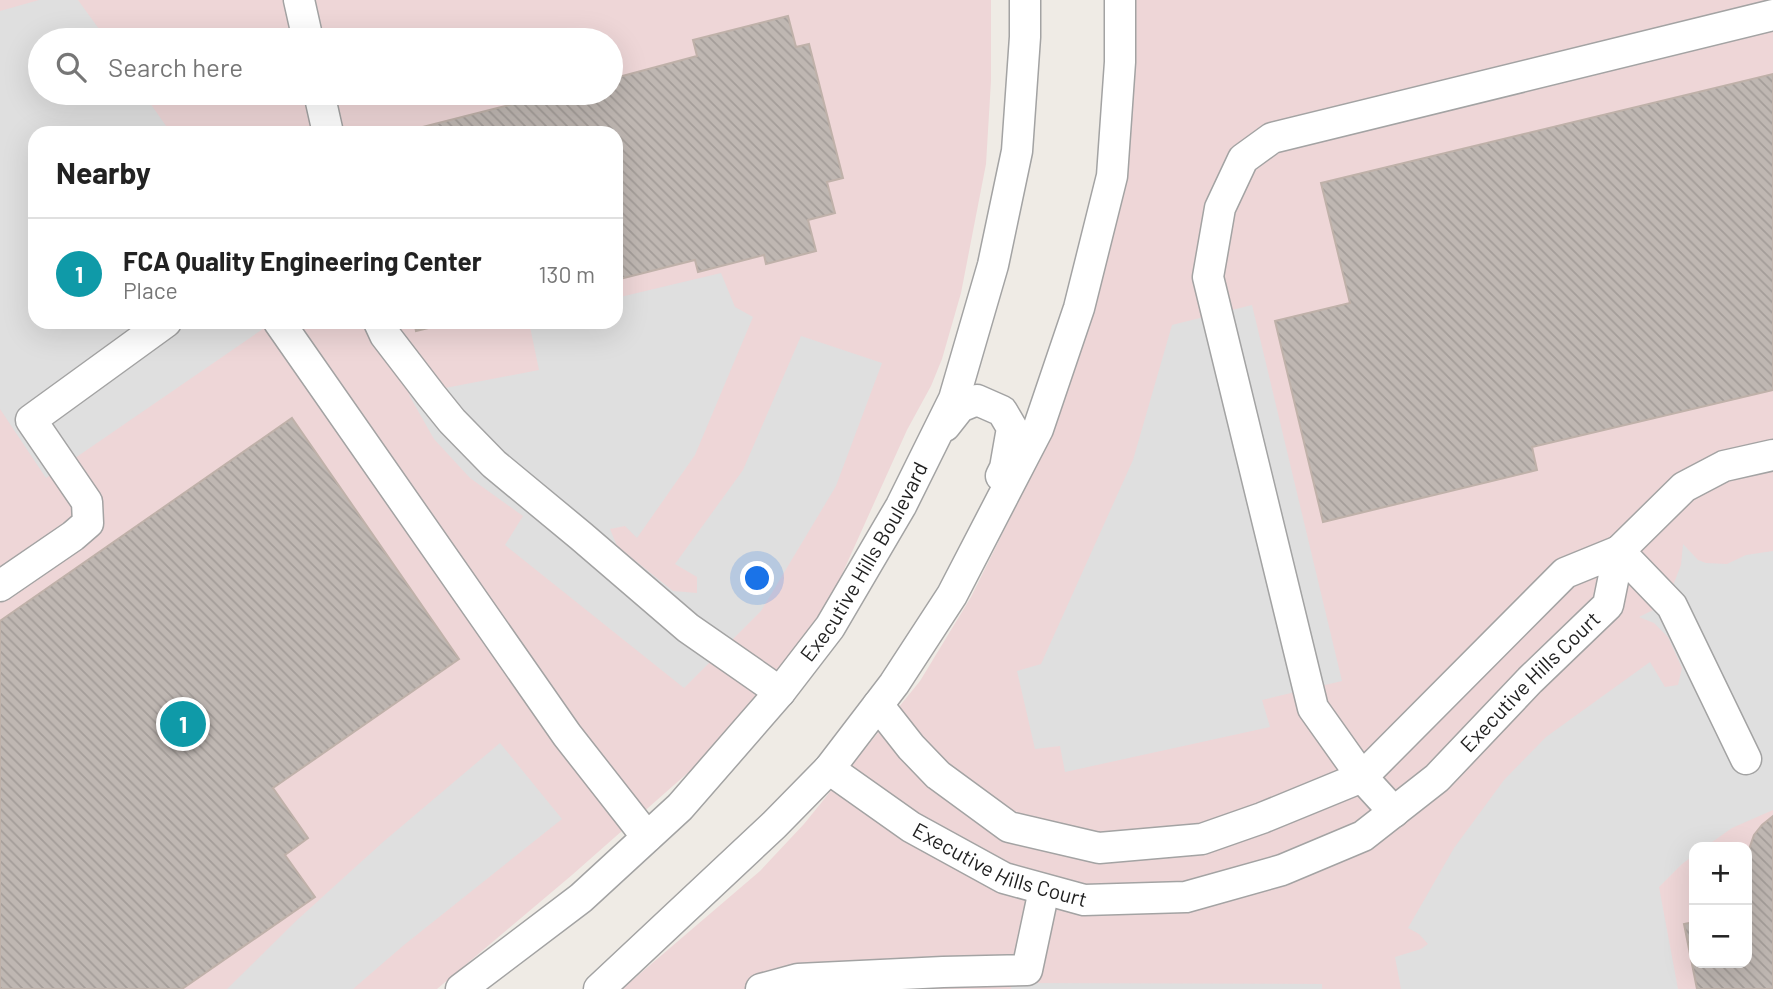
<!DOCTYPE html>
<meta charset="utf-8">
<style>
body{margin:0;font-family:Barlow,sans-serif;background:#f2f2f2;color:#222}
.controls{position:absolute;right:21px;bottom:21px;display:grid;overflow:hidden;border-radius:14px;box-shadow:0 7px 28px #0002}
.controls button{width:63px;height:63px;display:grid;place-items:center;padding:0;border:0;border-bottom:2px solid #e0e0e0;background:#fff;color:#222;font:35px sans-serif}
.you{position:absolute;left:758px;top:579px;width:24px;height:24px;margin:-18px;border:5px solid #fff;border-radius:50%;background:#1a73e8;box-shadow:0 0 0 10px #1a73e833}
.badge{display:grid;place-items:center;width:46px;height:46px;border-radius:50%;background:#c00e1a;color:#fff;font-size:23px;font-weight:700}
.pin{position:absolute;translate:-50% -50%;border:4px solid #fff;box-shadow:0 2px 7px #0006}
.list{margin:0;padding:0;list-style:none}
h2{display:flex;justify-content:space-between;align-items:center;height:91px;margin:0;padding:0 28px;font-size:30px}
h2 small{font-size:23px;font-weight:400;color:#767676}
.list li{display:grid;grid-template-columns:46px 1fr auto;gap:21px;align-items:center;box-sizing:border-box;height:112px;padding:0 28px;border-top:2px solid #e0e0e0}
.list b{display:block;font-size:26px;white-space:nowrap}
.list p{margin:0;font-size:23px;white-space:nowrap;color:#767676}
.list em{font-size:23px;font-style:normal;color:#767676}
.icon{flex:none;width:38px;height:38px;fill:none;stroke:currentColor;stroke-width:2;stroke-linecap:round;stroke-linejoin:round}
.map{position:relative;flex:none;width:1773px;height:989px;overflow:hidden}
.search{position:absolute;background:#fff;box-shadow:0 7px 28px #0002;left:28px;top:28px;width:595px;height:77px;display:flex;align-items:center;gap:18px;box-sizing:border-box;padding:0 24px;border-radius:38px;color:#767676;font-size:26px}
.panel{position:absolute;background:#fff;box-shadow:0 7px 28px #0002;left:28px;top:126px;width:595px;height:203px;border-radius:21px}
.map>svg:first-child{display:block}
.commercial{fill:#eed6d7;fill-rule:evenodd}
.parking{fill:#dfdfdf}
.building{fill:url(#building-back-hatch);stroke:#bfb1a9;stroke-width:2}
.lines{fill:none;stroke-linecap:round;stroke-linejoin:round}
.minor-casing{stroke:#a3a3a3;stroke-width:33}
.minor{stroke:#fff;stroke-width:30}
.labels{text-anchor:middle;stroke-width:6;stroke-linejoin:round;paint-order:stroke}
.street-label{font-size:21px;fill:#1f1f1f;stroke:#fff}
</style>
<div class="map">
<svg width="1773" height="989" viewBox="0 0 1773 989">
<defs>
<pattern id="building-back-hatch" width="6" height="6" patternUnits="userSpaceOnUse" patternTransform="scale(1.75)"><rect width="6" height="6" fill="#bfb7b2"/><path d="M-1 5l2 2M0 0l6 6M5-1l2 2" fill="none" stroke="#a49d99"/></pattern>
</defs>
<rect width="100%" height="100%" fill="#efebe5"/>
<g class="commercial">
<path d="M0,0h991v81l-5,83 -25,129 -19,66 -11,27 -24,44 -73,162 -29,43 -89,109 -25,26 -119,105 -135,114h-437zM40,40h571v53h-571zM35,133h581v189h-581z"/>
<path d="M1126,0h647v989h-1151l138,-118 44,-47 116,-143 51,-84 62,-125 42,-117zM1694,847h53v116h-53z"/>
</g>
<g class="parking">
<path d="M39,0h39l29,40h-67v53h103l28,40h-136v189h238l-227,156 -46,-69v-398z"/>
<path d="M721,273l14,34 18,10 -58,138 -58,83 -12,-12 -15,3 7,17 56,45 24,2v-16l-22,-13 68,-94 58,-134 81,27 -46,123 -75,125 -77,77 -179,-143 18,-29 -53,-38 -36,-39 -25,-44 130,-25 -10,-48h87v-24z"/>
<path d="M1252,305l90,376 -80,19 8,27 -205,45 -5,-26 -25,3 -18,-78 24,-7 92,-204 39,-135z"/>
<path d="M1683,544l15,16 8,3 21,1 19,-9 27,-4v259l-41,18 -27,19h-11v8l-12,9 -23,23 19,102h-277l-6,-32 26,-8 7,-5 -9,-10 -11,-6 46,-80 50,-68 42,-43 104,-75 15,25 13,-2 4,-17 -14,-31 -14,-14 -15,-6 18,-9 15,-20 9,-23z"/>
<path d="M500,743l62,76 -158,126 -51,44h-126l69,-68 87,-79z"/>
<path d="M1011,983l311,1v5h-311z"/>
</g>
<g class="building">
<path d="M788,16l8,31 13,-3 34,134 -16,4 8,31 -27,7 8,31 -50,13 -2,-9 -66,17 -3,-12 -79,20v-147h-217l157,-40h55v-14l86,-23 -4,-16z"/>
<path d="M1773,74v316l-241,57 5,23 -214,52 -48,-201 75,-18 -29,-120z"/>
<path d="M414,322h39l-37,9z"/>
<path d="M292,418l167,241 -186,129 35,50 -23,17 30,42 -133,92h-182v-368z"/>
<path d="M1773,816v173h-76l-13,-65 10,-2v41h53v-108l7,-20 8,-10z"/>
</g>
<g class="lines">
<g class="minor-casing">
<g id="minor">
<path d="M299,0l9,40"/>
<path d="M319,93l9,40"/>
<path d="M279,322l288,413 80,102"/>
<path d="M379,322l6,13 46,60 21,26 42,43 87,72 107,92 92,64"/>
<path d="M945,426l15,-19 17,-7 25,11 10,17 -7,40 -4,8"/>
<path d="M0,586l73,-50 15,-13 -1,-21 -56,-82 135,-98"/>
<path d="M1746,759l-74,-153 -53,-55 65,-64 40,-21 49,-11"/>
<path id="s1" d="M829,769l82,58 93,51 80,22 102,-3 96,-27 81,-34 74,-58 93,-98 78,-75 11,-54 -54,22 -203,204 -100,41 -60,21 -103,9 -90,-21 -71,-52 -27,-28 -33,-42"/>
<path d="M1394,812l-32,-35 -49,-69 -105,-431 12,-69 23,-49 29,-21 501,-123"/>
<path id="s2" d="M461,989l120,-91 99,-91 100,-115 50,-65 71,-121 53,-107 39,-134 24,-114 8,-114v-37"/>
<path d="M599,989l175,-164 55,-56 65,-85 58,-89 86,-166 41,-121 33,-132 8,-114v-62"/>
<path d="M761,989l37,-10 145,-7 84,-2 17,-80"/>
</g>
</g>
<use href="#minor" class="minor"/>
</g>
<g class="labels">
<g class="street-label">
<text dy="7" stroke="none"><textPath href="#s2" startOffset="593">Executive Hills Boulevard</textPath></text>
<text dy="7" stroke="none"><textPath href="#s1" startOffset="807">Executive Hills Court</textPath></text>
<text dy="7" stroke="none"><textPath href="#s1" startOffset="198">Executive Hills Court</textPath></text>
</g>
</g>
</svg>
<div class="controls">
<button>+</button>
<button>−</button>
</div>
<div class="you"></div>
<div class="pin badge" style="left:183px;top:724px;background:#0f9aa8">1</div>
<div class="search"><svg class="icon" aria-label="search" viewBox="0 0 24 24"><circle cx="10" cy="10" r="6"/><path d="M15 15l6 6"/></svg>Search here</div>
<section class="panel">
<h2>Nearby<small></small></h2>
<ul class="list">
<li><span class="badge" style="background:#0f9aa8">1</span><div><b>FCA Quality Engineering Center</b><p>Place</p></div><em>130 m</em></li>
</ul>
</section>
</div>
